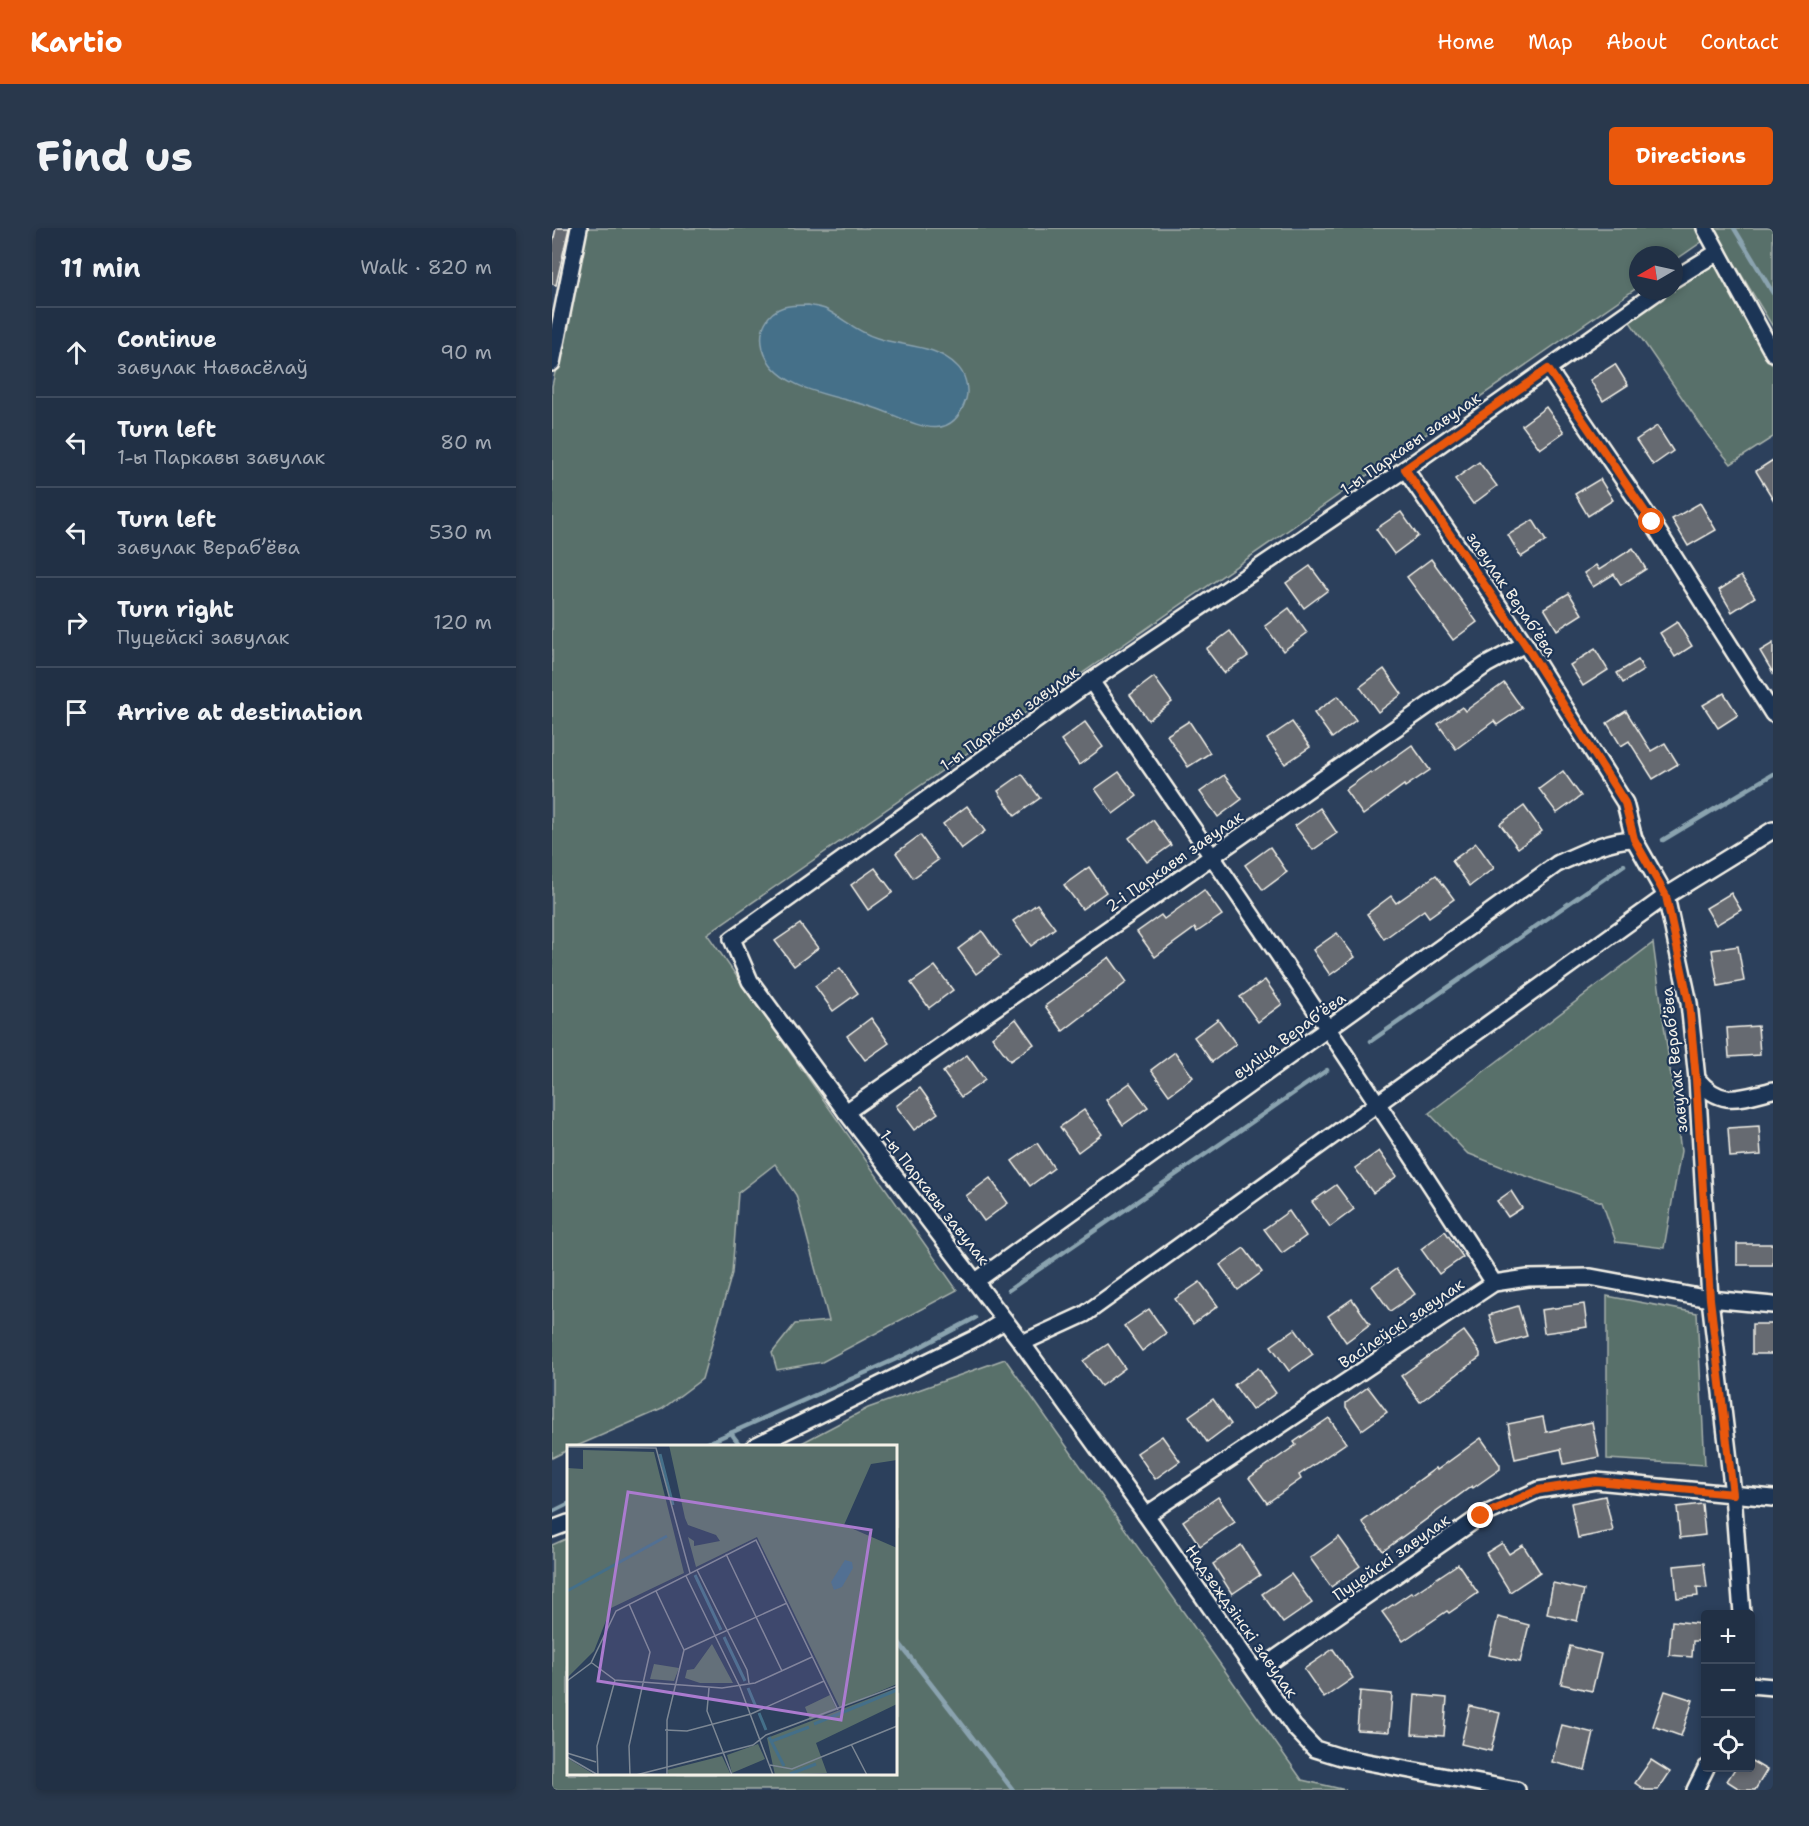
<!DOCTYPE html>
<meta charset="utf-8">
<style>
body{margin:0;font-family:"Shantell Sans",sans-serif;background:#29384c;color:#f1f3f6}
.controls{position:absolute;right:18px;bottom:18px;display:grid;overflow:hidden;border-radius:6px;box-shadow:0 3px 9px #0003}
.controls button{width:54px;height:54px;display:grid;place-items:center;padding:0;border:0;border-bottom:2px solid #3e4b5e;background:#213045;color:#f1f3f6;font:30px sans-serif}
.compass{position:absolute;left:1077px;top:18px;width:54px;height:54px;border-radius:50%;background:#213045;box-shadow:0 3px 9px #0003;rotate:261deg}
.stop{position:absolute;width:18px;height:18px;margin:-14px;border:4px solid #ea580c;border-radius:50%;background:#fff}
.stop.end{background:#ea580c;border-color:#fff;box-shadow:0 2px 6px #0008}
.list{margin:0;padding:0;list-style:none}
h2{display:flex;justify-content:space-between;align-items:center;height:78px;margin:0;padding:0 24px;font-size:26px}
h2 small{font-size:20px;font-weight:400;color:#a2a9b3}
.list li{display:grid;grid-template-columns:39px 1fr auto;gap:18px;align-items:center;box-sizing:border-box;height:90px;padding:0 24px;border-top:2px solid #3e4b5e}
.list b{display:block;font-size:22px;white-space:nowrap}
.list p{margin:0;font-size:20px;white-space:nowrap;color:#a2a9b3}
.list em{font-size:20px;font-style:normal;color:#a2a9b3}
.icon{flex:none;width:33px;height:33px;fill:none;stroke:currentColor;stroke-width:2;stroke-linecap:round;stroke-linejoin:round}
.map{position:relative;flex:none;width:1221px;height:1562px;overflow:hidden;border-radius:6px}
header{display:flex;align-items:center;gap:36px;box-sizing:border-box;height:84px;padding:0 30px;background:#ea580c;color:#fff}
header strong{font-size:28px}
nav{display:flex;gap:33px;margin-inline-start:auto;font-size:21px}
.intro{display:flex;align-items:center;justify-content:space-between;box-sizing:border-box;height:144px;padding:0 36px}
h1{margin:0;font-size:42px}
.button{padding:15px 27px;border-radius:6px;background:#ea580c;color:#fff;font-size:21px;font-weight:700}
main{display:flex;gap:36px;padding:0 36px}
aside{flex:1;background:#213045;border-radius:6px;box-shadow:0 3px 9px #0003}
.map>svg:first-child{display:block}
.green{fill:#596f6b;stroke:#a6b0aa;stroke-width:1.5}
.water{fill:#446f89;stroke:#8aa3af;stroke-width:1.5}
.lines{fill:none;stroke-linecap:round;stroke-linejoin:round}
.stream{stroke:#8aa3af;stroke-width:4.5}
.building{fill:#666a71;stroke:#f4f1e8;stroke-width:1.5}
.minor-casing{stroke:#f4f1e8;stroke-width:20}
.minor{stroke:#1d3557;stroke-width:15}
.route{stroke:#ea580c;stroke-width:8}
.labels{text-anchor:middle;stroke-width:4.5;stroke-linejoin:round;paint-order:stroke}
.street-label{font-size:16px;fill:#f4f1e8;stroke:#1d3557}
.inset-river{fill:none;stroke:#446f89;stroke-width:3}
.inset-road{fill:none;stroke:#7c8794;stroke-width:1.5}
.view{fill:#ab7bcf;fill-opacity:0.15;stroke:#ab7bcf;stroke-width:3}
.inset-edge{fill:none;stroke:#f4f1e8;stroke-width:3}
</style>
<header>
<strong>Kartio</strong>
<nav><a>Home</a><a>Map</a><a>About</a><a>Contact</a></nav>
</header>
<div class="intro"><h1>Find us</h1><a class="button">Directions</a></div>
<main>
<aside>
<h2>11 min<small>Walk · 820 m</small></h2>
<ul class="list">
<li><svg class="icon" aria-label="ahead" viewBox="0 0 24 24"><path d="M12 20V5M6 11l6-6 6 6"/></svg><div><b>Continue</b><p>завулак Навасёлаў</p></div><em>90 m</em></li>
<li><svg class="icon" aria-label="left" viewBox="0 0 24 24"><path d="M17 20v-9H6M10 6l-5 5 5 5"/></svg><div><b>Turn left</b><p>1-ы Паркавы завулак</p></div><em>80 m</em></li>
<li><svg class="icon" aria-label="left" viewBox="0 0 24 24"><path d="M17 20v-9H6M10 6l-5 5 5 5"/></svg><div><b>Turn left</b><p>завулак Верабʼёва</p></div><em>530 m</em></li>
<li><svg class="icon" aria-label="right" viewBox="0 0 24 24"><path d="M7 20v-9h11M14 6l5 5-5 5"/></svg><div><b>Turn right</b><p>Пуцейскі завулак</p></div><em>120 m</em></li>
<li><svg class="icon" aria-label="arrive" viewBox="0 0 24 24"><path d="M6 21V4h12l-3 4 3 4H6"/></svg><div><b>Arrive at destination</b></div></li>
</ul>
</aside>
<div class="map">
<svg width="1221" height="1562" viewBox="0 0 1221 1562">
<rect width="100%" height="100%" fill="#2c405c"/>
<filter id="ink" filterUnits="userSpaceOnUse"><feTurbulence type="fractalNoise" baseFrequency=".0167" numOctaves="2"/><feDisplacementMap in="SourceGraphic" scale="12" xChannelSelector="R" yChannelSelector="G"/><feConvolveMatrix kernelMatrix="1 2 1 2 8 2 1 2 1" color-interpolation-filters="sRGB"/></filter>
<g filter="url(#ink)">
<g class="green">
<path d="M35,0h1108l8,13 -29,20v-6h-36v32l-931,647 250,356 -135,72 -45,8 -5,-17 23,-29 34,-3 -33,-126 -21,-31 -37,29 -6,80 -30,106 -40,30 -85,37h-9v4l-16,8v-1072z"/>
<path d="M1161,0h60v99z"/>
<path d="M1162,34l59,104v71l-42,27 -22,-27 -81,-118 39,-28h7v-5z"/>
<path d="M1101,715l28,208 -17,97 -48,-6 -14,-40 -82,-28 -53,-21 -38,-40z"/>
<path d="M1055,1068l90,17 8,152 -98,-6z"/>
<path d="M453,1131l297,421 44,10h-794v-245l16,-7v236h328v-328h-100l72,-38z"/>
</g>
<path class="water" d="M256,77c5,1 12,2 17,4 18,9 32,23 52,29 27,9 58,6 80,28 8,7 12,23 9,33 -16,52 -59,19 -91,9 -34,-12 -100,-16 -112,-59 -2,-8 -2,-18 2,-26 9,-18 25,-18 43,-18z"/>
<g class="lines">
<g class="stream">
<path d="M1182,0l39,65"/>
<path d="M1111,612l110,-66"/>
<path d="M819,813l253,-176"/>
<path d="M457,1062l318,-220"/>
<path d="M179,1205l9,12"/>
<path d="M156,1215l197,-88 70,-37"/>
<path d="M0,1284l16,-8"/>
<path d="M344,1411l117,151"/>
</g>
</g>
<g class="building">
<path d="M4,0h13l-13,57 -4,-1v-38z"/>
<path d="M1063,136l13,21 -25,16 -13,-21z"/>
<path d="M994,179l18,25 -24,17 -18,-24z"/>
<path d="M1105,198l16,25 -20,14 -17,-25z"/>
<path d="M1221,232v39l-17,-28z"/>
<path d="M927,234l18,24 -24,18 -18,-25z"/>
<path d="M1048,251l13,21 -25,16 -13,-22z"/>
<path d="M1148,275l16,27 -28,16 -16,-27z"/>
<path d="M849,284l17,24 -24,18 -18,-25z"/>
<path d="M981,292l13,21 -25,16 -13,-22z"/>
<path d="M1081,320l13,21 -25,16 -7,-11 -21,13 -9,-14 12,-8 3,5z"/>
<path d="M879,331l46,63 -24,18 -46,-63z"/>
<path d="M758,338l18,24 -24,18 -18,-25z"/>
<path d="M1189,348l14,21 -23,15 -13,-22z"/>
<path d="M1017,365l13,21 -25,16 -13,-22z"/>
<path d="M737,380l18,25 -24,18 -18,-25z"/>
<path d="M1125,394l15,24 -17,11 -15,-24z"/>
<path d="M678,403l18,25 -24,17 -18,-24z"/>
<path d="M1221,415v30l-13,-22z"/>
<path d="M1043,421l13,21 -25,16 -13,-21z"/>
<path d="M1086,432l6,10 -21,13 -6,-10z"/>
<path d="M832,441l18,25 -24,18 -18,-25z"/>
<path d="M602,449l18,25 -24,18 -18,-25z"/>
<path d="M952,455l18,25 -25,17 -3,-4 -38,28 -18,-25 24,-17 3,4z"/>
<path d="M1172,465l14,22 -20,13 -15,-23z"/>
<path d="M786,468l18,24 -24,18 -18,-25z"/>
<path d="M1074,483l25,40 14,-8 13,21 -25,15 -24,-38 -8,5 -14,-23z"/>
<path d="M637,493l21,32 -22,14 -21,-32z"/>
<path d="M533,494l18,25 -24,18 -18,-25z"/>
<path d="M740,494l18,25 -25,17 -18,-25z"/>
<path d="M860,517l18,25 -25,17 -1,-2 -41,30 -18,-25 25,-18 1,2z"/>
<path d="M1011,543l18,25 -24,17 -18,-24z"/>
<path d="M567,544l18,24 -24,18 -18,-25z"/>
<path d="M470,546l18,24 -25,18 -17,-25z"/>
<path d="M672,547l18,24 -24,18 -18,-25z"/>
<path d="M415,578l18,25 -24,18 -18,-25z"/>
<path d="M972,578l18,25 -24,17 -18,-24z"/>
<path d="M768,580l17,25 -24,17 -18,-24z"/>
<path d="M601,592l18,25 -24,17 -18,-24z"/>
<path d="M368,607l18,25 -25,18 -17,-25z"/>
<path d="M924,615l18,25 -24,18 -18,-25z"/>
<path d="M718,619l17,25 -24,18 -18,-25z"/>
<path d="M537,639l17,25 -24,17 -18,-24z"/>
<path d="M323,640l18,24 -25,18 -17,-25z"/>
<path d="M884,647l18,24 -25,18 -5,-7 -40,29 -17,-25 24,-18 5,7z"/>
<path d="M652,662l18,25 -25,17 -2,-4 -40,29 -18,-25 24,-17 3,4z"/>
<path d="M1179,665l10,17 -25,15 -10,-17z"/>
<path d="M485,676l18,24 -24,18 -18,-25z"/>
<path d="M248,696l18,24 -24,18 -19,-25z"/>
<path d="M430,703l18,25 -24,18 -18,-25z"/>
<path d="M785,705l18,24 -25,18 -17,-25z"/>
<path d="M1186,718l6,35 -26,5 -6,-36z"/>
<path d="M557,729l18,25 -64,49 -18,-25 41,-30 -1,-1z"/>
<path d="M383,738l18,24 -24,18 -18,-25z"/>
<path d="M288,740l18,25 -25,18 -18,-25z"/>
<path d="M713,752l17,24 -24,18 -18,-25z"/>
<path d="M319,790l18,25 -24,17 -18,-24z"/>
<path d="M464,791l18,25 -24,17 -18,-24z"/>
<path d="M666,791l18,25 -24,18 -18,-25z"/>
<path d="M1206,798l2,29 -31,2 -2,-29z"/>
<path d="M623,824l18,25 -24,18 -18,-25z"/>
<path d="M415,827l18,25 -24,17 -18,-25z"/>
<path d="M578,855l18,24 -25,18 -17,-25z"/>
<path d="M368,860l18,25 -24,17 -18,-24z"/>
<path d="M532,882l18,24 -24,18 -18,-25z"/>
<path d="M1207,898l2,29 -31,2 -2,-29z"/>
<path d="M485,915l17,25 -24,18 -18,-25z"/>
<path d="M827,923l18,25 -24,17 -18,-25z"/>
<path d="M438,950l18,25 -24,18 -18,-25z"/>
<path d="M784,957l18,24 -24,18 -18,-25z"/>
<path d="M959,963l11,17 -14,9 -11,-16z"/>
<path d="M737,983l17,25 -24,17 -18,-24z"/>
<path d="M893,1003l18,26 -24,17 -18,-25z"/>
<rect x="1185" y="1016" width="36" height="21"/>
<path d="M692,1020l18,24 -24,18 -18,-25z"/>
<path d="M844,1041l19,25 -25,17 -18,-25z"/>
<path d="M648,1054l18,24 -25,18 -18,-25z"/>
<path d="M800,1071l18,25 -24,18 -18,-26z"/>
<path d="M1032,1076l3,23 -43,6 -3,-23z"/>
<path d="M966,1078l9,30 -29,9 -9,-30z"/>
<path d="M597,1081l17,24 -24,18 -18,-25z"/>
<rect x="1200" y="1096" width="21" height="30"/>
<path d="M743,1101l18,25 -24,17 -18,-25z"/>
<path d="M912,1103l16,22v4l-60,45 -19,-26z"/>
<path d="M556,1116l17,24 -24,18 -18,-25z"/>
<path d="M706,1140l18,25 -24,17 -18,-25z"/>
<path d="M816,1159l19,25 -25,18 -16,-23v-4z"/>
<path d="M661,1171l18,25 -24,18 -18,-26z"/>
<path d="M991,1189l3,15 46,-10 7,35 -35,7 -3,-15 -46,10 -7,-35z"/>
<path d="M777,1190l17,25 -47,32 2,4 -34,24 -18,-25 47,-33 -2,-3z"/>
<path d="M610,1208l18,25 -25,18 -18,-26z"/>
<path d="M929,1210l19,27v4l-27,19 -1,-2 -89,65 -21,-29 74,-54 1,2z"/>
<path d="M1053,1268l8,35 -35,7 -7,-35z"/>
<path d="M666,1269l17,25 -35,24 -17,-25z"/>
<path d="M1150,1276l3,31 -25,3 -3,-31z"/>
<path d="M787,1309l21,29 -29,21 -21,-29z"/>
<path d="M950,1315l7,11 14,-9 17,27 -30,20 -24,-39z"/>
<path d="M689,1317l19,30 -28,19 -19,-30z"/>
<path d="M1152,1335l3,25 -10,-1 1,9 -21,2 -3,-32z"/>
<path d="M906,1336l20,29 -29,20 -2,-2 -44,30 -21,-29 30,-20 1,2z"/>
<path d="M739,1346l21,29 -29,20 -21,-29z"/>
<path d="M1001,1355l31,7 -7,31 -30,-7z"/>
<path d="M946,1389l31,8 -9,37 -31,-7z"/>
<path d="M1120,1393l29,3 -2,17h-6l-1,16 -23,-2z"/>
<path d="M1018,1418l31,8 -9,37 -31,-7z"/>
<path d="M781,1421l20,29 -29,20 -20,-29z"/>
<path d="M808,1463l32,3 -3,38 -32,-2z"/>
<path d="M1113,1463l28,9 -12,36 -28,-10z"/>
<path d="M863,1467l32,3 -3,38 -32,-2z"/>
<path d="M918,1478l30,7 -9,38 -30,-7z"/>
<path d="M1010,1497l32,8 -9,37 -33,-8z"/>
<path d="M1099,1532l19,12 -12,18h-13l-10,-7z"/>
<path d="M1198,1532l17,10 -12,20h-14l-14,-9 9,-14h14z"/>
</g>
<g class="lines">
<g class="minor-casing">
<g id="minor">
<path d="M1153,0l68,125"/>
<path d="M1122,51l44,-27"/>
<path d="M0,135l27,-135"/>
<path d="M996,141l104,153 121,192"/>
<path d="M853,241l120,175 100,159 9,36 32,57 23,107 8,76 13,220 23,195 9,120"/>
<path d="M539,453c138,198 273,399 403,602"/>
<path d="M1145,851c25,29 42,19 76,11"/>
<path d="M294,884l640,-447 39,-21"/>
<path d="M424,1053l581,-417c25,-11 49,-24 77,-25"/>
<path d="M470,1115l63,-29 581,-418 107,-66"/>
<path d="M203,1218l223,-109 26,-16"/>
<path d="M594,1287l348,-232 34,-5 63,-1 119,22 63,6"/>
<path d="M0,1301l16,-6"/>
<path d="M704,1444l225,-156 57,-26 58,-9 177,17"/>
<path d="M1198,1457l23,2"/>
<path d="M965,1562l-176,-33 -26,-8 -21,-22 -148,-212 -124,-172 -176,-231 -96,-131 -18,-42 359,-258 314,-212 253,-178"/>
<path d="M1143,1562l11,-22"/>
</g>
</g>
<use href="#minor" class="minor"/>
</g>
</g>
<g class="lines" filter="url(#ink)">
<path class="route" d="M929,1288l57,-26 58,-9 137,13 -23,-195 -14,-220 -7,-76 -23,-107 -32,-57 -9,-36 -100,-159 -120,-175 143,-100 104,153"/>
</g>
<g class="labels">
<g class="street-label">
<text transform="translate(858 215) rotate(-35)" y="6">1-ы Паркавы завулак</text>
<text transform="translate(960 366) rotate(56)" y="6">завулак Верабʼёва</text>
<text transform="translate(457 490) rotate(-36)" y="6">1-ы Паркавы завулак</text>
<text transform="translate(622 633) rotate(-35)" y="6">2-і Паркавы завулак</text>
<text transform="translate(737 807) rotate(-36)" y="6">вуліца Верабʼёва</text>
<text transform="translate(1122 832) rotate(-96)" y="6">завулак Верабʼёва</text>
<text transform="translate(383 969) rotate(52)" y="6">1-ы Паркавы завулак</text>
<text transform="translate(849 1095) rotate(-34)" y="6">Васілеўскі завулак</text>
<text transform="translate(839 1329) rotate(-35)" y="6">Пуцейскі завулак</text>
<text transform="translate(690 1393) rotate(55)" y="6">Надзеждзінскі завулак</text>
</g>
</g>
<g transform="translate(15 1217)">
<rect width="330" height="330" fill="#2c405c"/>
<path d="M102,0h228v15l-26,4 -27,61 53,23v136l-57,24 -83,-171 -61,30 -8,-30 6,4v5l26,-5 -4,-6 -28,-10 -3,-7zM16,5l71,2 30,121 -73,35 -17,43 -27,27v-210l16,1zM145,199l21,39h-33l-15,-5 2,-8 7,-1zM87,219l25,4 -5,13 -24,-2zM330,243v16l-81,39 11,30 -52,2 -8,-37zM263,250l7,15 -27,10 -5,-13zM191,299l7,15 -33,14 -5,-18zM155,311l9,19h-62l-2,-5zM0,313l28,17h-28z" fill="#596f6b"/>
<path d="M278,115l7,2 1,6 -11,19 -8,3 -3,-8z" fill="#446f89"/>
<path class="inset-river" d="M93,9l13,51M128,130l26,55M0,146l100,-55M157,192l21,44M181,243l8,19M192,268l7,17M247,279l83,-34M202,292l15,29M205,296l37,-14M223,329l26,-10"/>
<path class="inset-road" d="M0,2l89,1 34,125M159,109l56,117M130,125l50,100 2,13M119,131l54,111 33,88M89,146l28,59 -17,70v55M62,159l21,48 -21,94 1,29M117,205l103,-47M25,218l23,17 107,8 33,-5 57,-26M0,236l24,-18 25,-52 140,-71 82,170M142,243l-2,23 25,64M98,285l22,1 64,-17 73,-33M284,299l16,31M0,308l29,9M0,312l31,18M203,320l22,4 105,-43M31,330l-1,-29 18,-66M69,330l117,-30 13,-10 131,-49"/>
<path class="view" d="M61,47l243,38 -30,190 -243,-39z"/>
<rect width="330" height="330" class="inset-edge"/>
</g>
</svg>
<div class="controls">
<button>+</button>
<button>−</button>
<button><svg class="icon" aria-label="locate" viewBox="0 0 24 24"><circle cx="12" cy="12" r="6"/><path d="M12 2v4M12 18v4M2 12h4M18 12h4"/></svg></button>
</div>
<svg class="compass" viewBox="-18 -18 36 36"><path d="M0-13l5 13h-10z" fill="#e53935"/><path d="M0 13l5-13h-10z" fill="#a2a9b3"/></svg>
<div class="stop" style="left:1100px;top:294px"></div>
<div class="stop end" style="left:929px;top:1288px"></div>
</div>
</main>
